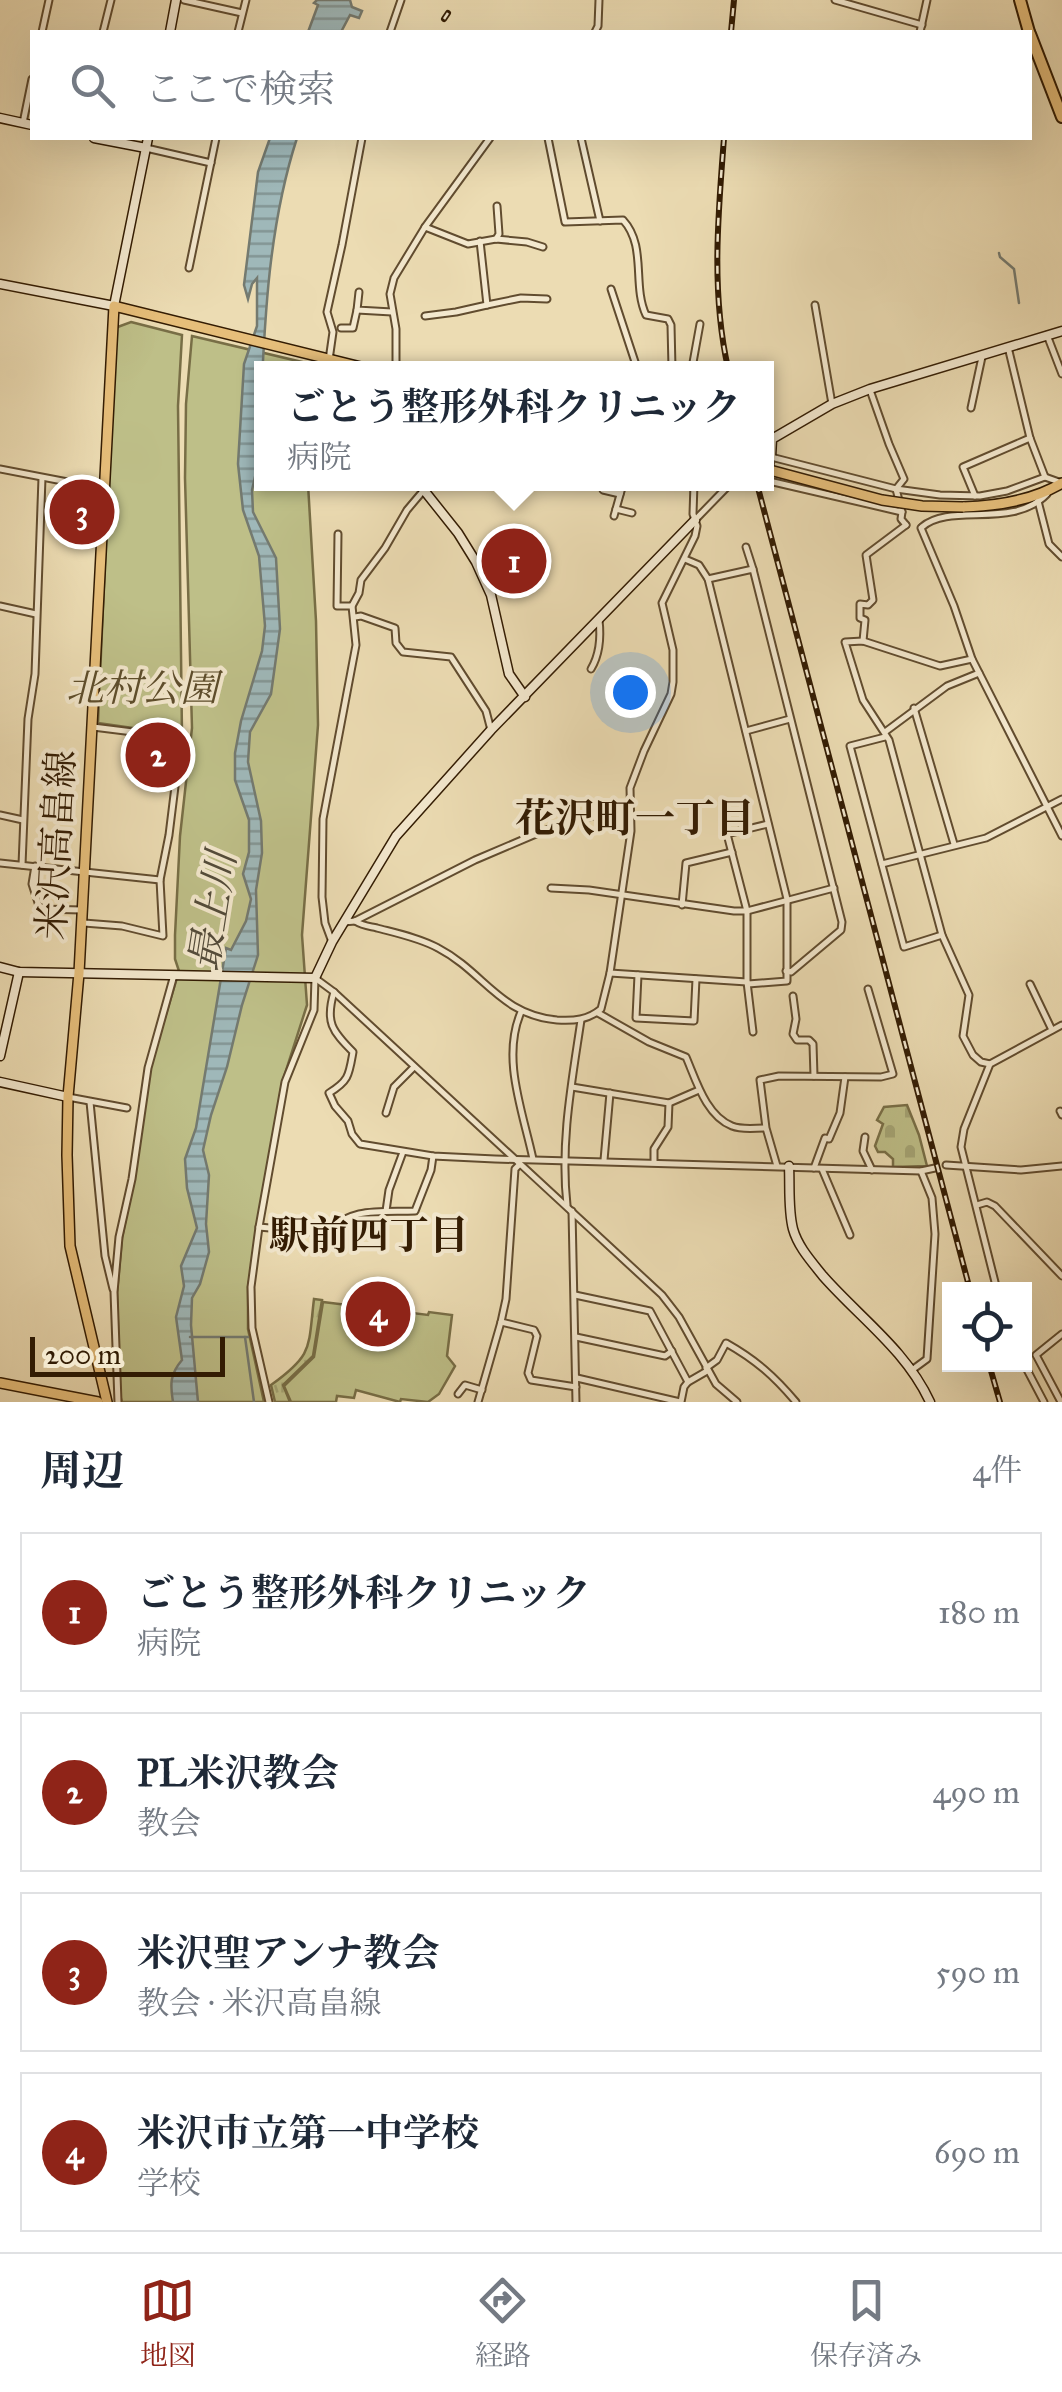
<!DOCTYPE html>
<html lang="ja">
<meta charset="utf-8">
<style>
body{margin:0;font-family:"IM FELL Great Primer","Noto Serif JP",serif;background:#f6f6f7;color:#1f2937}
.controls{position:absolute;right:30px;bottom:30px;display:grid;overflow:hidden;border-radius:0px;box-shadow:0 10px 40px #0002}
.controls button{width:90px;height:90px;display:grid;place-items:center;padding:0;border:0;border-bottom:2px solid #e0e1e3;background:#fff;color:#1f2937;font:50px sans-serif}
.scale{position:absolute;left:30px;bottom:25px;width:195px;box-sizing:border-box;padding-left:10px;border:5px solid #331c03;border-top:0;font-size:28px;line-height:35px;white-space:nowrap;color:#331c03;-webkit-text-stroke:8px #f3e8ce;paint-order:stroke}
.you{position:absolute;left:630px;top:692px;width:35px;height:35px;margin:-25px;border:8px solid #fff;border-radius:50%;background:#1a73e8;box-shadow:0 0 0 15px #1a73e833}
.badge{display:grid;place-items:center;width:65px;height:65px;border-radius:50%;background:#8f2418;color:#fff;font-size:32px;font-weight:700}
.pin{position:absolute;translate:-50% -50%;border:5px solid #fff;box-shadow:0 2px 10px #0006}
.popup{position:absolute;left:254px;top:361px;width:520px;height:130px;box-sizing:border-box;display:grid;place-content:center;border-radius:0px;background:#fff;filter:drop-shadow(0 2px 8px #0005);font-size:32px;white-space:nowrap;color:#747a83}
.popup b{font-size:38px;color:#1f2937}
.popup::after{content:'';position:absolute;left:50%;top:100%;margin-left:-20px;border:20px solid transparent;border-top-color:#fff}
.list{margin:0;padding:0;list-style:none}
h2{display:flex;justify-content:space-between;align-items:center;height:130px;margin:0;padding:0 40px;font-size:42px}
h2 small{font-size:32px;font-weight:400;color:#747a83}
.list li{display:grid;grid-template-columns:65px 1fr auto;gap:30px;align-items:center;box-sizing:border-box;height:160px;margin:0 20px 20px;padding:0 20px;border:2px solid #e0e1e3;border-radius:0px}
.list b{display:block;font-size:38px;white-space:nowrap}
.list p{margin:0;font-size:32px;white-space:nowrap;color:#747a83}
.list em{font-size:32px;font-style:normal;color:#747a83}
.icon{flex:none;width:55px;height:55px;fill:none;stroke:currentColor;stroke-width:2;stroke-linecap:round;stroke-linejoin:round}
.map{position:relative;flex:none;width:1062px;height:1402px;overflow:hidden}
.search{position:absolute;background:#fff;box-shadow:0 10px 40px #0002;left:30px;right:30px;top:30px;height:110px;display:flex;align-items:center;gap:25px;box-sizing:border-box;padding:0 35px;border-radius:0px;color:#747a83;font-size:38px}
.sheet{height:850px;background:#fff}
nav{display:flex;justify-content:space-around;align-items:center;box-sizing:border-box;height:140px;border-top:2px solid #e0e1e3;background:#fff;font-size:28px;color:#747a83}
nav a{display:grid;justify-items:center;gap:5px}
nav .on{color:#8f2418}
.map>svg:first-child{display:block}
.grass{fill:url(#grass-tufts);stroke:#786e46;stroke-width:2.5}
.cemetery{fill:url(#cemetery-stones);stroke:#786e46;stroke-width:2.5}
.park{fill:#bebf88;stroke:#786e46;stroke-width:2.5}
.water{fill:url(#water-rules);stroke:#747a70;stroke-width:2.5}
.lines{fill:none;stroke-linecap:round;stroke-linejoin:round}
.stream{stroke:#747a70;stroke-width:2.5}
.street-casing{stroke:#614c2f;stroke-width:9}
.secondary-casing{stroke:#331c03;stroke-width:11}
.primary-casing{stroke:#331c03;stroke-width:12}
.highway-casing{stroke:#331c03;stroke-width:14}
.street{stroke:#f3e8ce;stroke-width:5}
.secondary{stroke:#f3e8ce;stroke-width:8}
.primary{stroke:#e6be7a;stroke-width:9}
.highway{stroke:#e6be7a;stroke-width:10}
.rail-casing{stroke:#331c03;stroke-width:6}
.rail{stroke:#f3e8ce;stroke-width:2.5;stroke-dasharray:8;stroke-linecap:butt}
.primary-bridge-casing{stroke:#331c03;stroke-width:12;stroke-linecap:butt}
.primary-bridge{stroke:#e6be7a;stroke-width:9}
.labels{text-anchor:middle;stroke-width:8;stroke-linejoin:round;paint-order:stroke}
.park-label{font-size:38px;font-style:italic;fill:#5d4d2b;stroke:#f3e8ce}
.street-label{font-size:38px;fill:#331c03;stroke:#f3e8ce}
.neighbourhood-label{font-size:40px;font-weight:bold;fill:#331c03;stroke:#f3e8ce}
.water-label{font-size:40px;font-style:italic;fill:#534b3a;stroke:#f3e8ce}
</style>
<div class="map">
<svg width="1062" height="1402" viewBox="0 0 1062 1402">
<defs>
<pattern id="grass-tufts" width="24" height="20" patternUnits="userSpaceOnUse" patternTransform="scale(2.5)"><rect width="24" height="20" fill="#bebf88"/><path d="M3 7l-1-3M5 7V3M7 7l1-3M15 17l-1-3M17 17v-4M19 17l1-3" fill="none" stroke="#a4a474"/></pattern>
<pattern id="cemetery-stones" width="16" height="16" patternUnits="userSpaceOnUse" patternTransform="scale(2.5)"><rect width="16" height="16" fill="#bebf88"/><path d="M2 7V4a2 2 0 0 1 4 0v3zM10 15v-3a2 2 0 0 1 4 0v3z" fill="#a4a474"/></pattern>
<pattern id="water-rules" width="6" height="5" patternUnits="userSpaceOnUse" patternTransform="scale(2.5)"><rect width="6" height="5" fill="#9fb8b9"/><path d="M0 2.5h6" fill="none" stroke="#829594"/></pattern>
</defs>
<rect width="100%" height="100%" fill="#ecdcb3"/>
<filter id="stains"><feTurbulence type="fractalNoise" baseFrequency=".002" numOctaves="4"/><feColorMatrix values="0 0 0 0 .2 0 0 0 0 .09 0 0 0 0 .02 0 0 0 .5 -.17"/></filter>
<radialGradient id="worn" r=".72"><stop offset=".6" stop-color="#630" stop-opacity="0"/><stop offset="1" stop-color="#630" stop-opacity=".3"/></radialGradient>
<path class="grass" d="M314,1299l8,1 -9,56 -30,29 7,17h-15l-4,-17c43,-31 37,-37 43,-86z"/>
<path class="cemetery" d="M907,1105l12,30 8,31 -34,1v-8l-8,-7h-7l-3,-6 8,-22 -6,-4 7,-13z"/>
<g class="park">
<path d="M131,322l51,13 -4,71 4,329 -84,-12 17,-395z"/>
<path d="M192,336l127,30v2h-57v116h46l8,137 2,104 -16,210 5,70 -25,78 -34,204v42l16,73h-142l-2,-7 -3,-102 5,-55 13,-65 14,-102 30,-100 -4,-12v-24l5,-99 12,-108 -7,-250 1,-74z"/>
<path d="M323,1302l105,13 1,-3 23,3 -5,41 8,10 -16,28 -11,8 -27,-3 -1,3 -44,-12 -2,8 -17,-2 -1,6h-45l-7,-16 30,-29z"/>
</g>
<g class="water">
<path d="M317,0h33l2,7 10,4 -3,7 -9,-3 -9,17h-33l10,-27 -4,-2z"/>
<path d="M270,138h27c-34,105 -33,217 -39,326l-6,26 1,22 23,46 4,71 -9,65 -21,38 -2,30 13,59 1,32 -6,37 2,65 -16,50 -15,62 -16,48 -8,35 6,25 -3,49 3,28 -9,32 -8,14 -1,27 7,77h-25c-3,-18 -3,-28 9,-42l-6,-43 8,-31 -3,-20 16,-38 -10,-40 -2,-29 11,-31 30,-180 5,2 15,-29 5,-22 -8,-25 6,-22v-32l-14,-40v-27l6,-32 21,-70 3,-25 -6,-70 -16,-46 -5,-46 6,-100 13,-38v-48l-5,6 -4,15 -4,-14 14,-113z"/>
</g>
<g class="lines">
<g class="stream">
<path d="M999,253l1,4 14,12 5,34"/>
<path d="M190,1337h58"/>
<path d="M245,1337l9,65"/>
</g>
<g class="street-casing">
<g id="street">
<path d="M184,0l58,13"/>
<path d="M835,0l87,25"/>
<path d="M42,32l7,-32"/>
<path d="M103,32l8,-32"/>
<path d="M238,32l8,-32"/>
<path d="M390,32l11,-32"/>
<path d="M595,32l3,-6 1,-26"/>
<path d="M920,32l7,-32"/>
<path d="M23,123l9,-44"/>
<path d="M548,138l17,84 58,-2c24,26 9,65 23,95l22,4 3,6 1,43"/>
<path d="M581,138l19,83"/>
<path d="M146,148l65,15"/>
<path d="M425,227l43,17 28,-5 31,3 16,5"/>
<path d="M496,239l3,-5 -2,-28"/>
<path d="M189,268l27,-130"/>
<path d="M611,289l26,79"/>
<path d="M359,292l-2,18 35,2"/>
<path d="M487,305l34,-7 26,1"/>
<path d="M815,305l17,99"/>
<path d="M425,316l31,-4 31,-7 -7,-64"/>
<path d="M341,328h12l4,-18"/>
<path d="M1047,335l15,39"/>
<path d="M1008,347l22,91 15,39"/>
<path d="M329,360l4,-28 -6,-20 15,-67 20,-107"/>
<path d="M396,368v-39l-6,-35 4,-16 31,-51 65,-89"/>
<path d="M692,368l8,-44"/>
<path d="M870,390l19,54 15,35 -8,10 6,23 -1,7 5,6"/>
<path d="M971,408l11,-51"/>
<path d="M0,469l104,20"/>
<path d="M578,484h1"/>
<path d="M603,490l17,4"/>
<path d="M975,496l-12,-29 67,-29"/>
<path d="M1038,501l11,43 13,13"/>
<path d="M616,509l16,4"/>
<path d="M902,512l-133,-31 2,-24 125,32 44,6 40,1 27,-5 38,-14 14,5"/>
<path d="M614,516l9,-32"/>
<path d="M695,520l35,-36"/>
<path d="M922,527c29,-25 90,3 125,-33"/>
<path d="M921,528l33,78 18,53 90,177"/>
<path d="M338,534l-1,72h15"/>
<path d="M746,547l7,22"/>
<path d="M685,559l14,6 9,14 79,320v82l-39,3"/>
<path d="M708,579l45,-10 89,353 -1,8 -50,42 -5,-1"/>
<path d="M0,606l36,8"/>
<path d="M355,617l6,-1 34,12 1,15 7,9 48,5 35,54 5,19"/>
<path d="M863,641l2,-21 -5,-2v-14l8,1 5,-5 -7,-45 40,-30"/>
<path d="M972,659l-32,7 -77,-25 -18,1 18,58 26,40 53,195 27,60 -6,41 10,19 8,7 9,2"/>
<path d="M591,669c9,-15 10,-32 8,-49"/>
<path d="M914,708l40,136"/>
<path d="M746,731l44,-12"/>
<path d="M885,732l62,-46 32,-13"/>
<path d="M885,737l-35,9 54,201 38,-12"/>
<path d="M0,815l23,5"/>
<path d="M0,863l160,17 9,-45 12,-97 -88,-11"/>
<path d="M882,864l104,-26 76,-39"/>
<path d="M22,865l6,-146 7,-45 7,-196"/>
<path d="M35,866l-3,18 8,25 42,1"/>
<path d="M551,888l38,2 145,21h13l87,-23"/>
<path d="M682,905l4,-42 46,-11"/>
<path d="M355,921c8,5 13,5 22,7 19,5 43,10 61,20 46,24 62,67 119,72 17,1 31,0 44,-11l9,-36 21,-142 -1,-43 14,-37 27,-57 2,-12v-32l-11,-47 33,-67 2,-10 -4,-12 1,-30"/>
<path d="M344,922l11,-1 120,-61 68,-29 87,-26"/>
<path d="M84,923l38,3 41,10 -3,-56"/>
<path d="M332,942l-7,-19 -3,-26 1,-78 33,-174 -4,-39 7,-13 2,-13 24,-32 22,-38 16,-19"/>
<path d="M610,973l137,9"/>
<path d="M638,975l-2,43 58,3 2,-42"/>
<path d="M315,978l19,14 328,303 17,22 37,67 21,18"/>
<path d="M1030,984l22,46"/>
<path d="M334,992c-9,30 -2,39 19,60 -4,23 -4,29 -24,41l6,13 13,15 4,13 8,10 73,12 62,3 426,12 14,-3"/>
<path d="M793,996l3,23 -3,15 4,6h12l4,4 1,32"/>
<path d="M521,1012c-20,46 2,100 12,147"/>
<path d="M598,1013l51,29 37,15c10,23 20,59 46,69 10,4 22,2 33,2"/>
<path d="M753,1032l-6,-50v-71l-20,-77 41,-10"/>
<path d="M572,1087l97,16 30,-13"/>
<path d="M68,1097l59,11"/>
<path d="M90,1102l15,154 8,33"/>
<path d="M1060,1111l2,4"/>
<path d="M386,1113l8,-26 20,-20"/>
<path d="M865,1137l-2,14 9,19"/>
<path d="M604,1160l6,-67"/>
<path d="M654,1162v-13l14,-22 1,-24"/>
<path d="M946,1165l75,5 41,-4"/>
<path d="M777,1166l-11,-38 -6,-48 19,-4 102,1 12,-3 -25,-85"/>
<path d="M814,1168l11,-30 4,1 11,-26 5,-36"/>
<path d="M822,1169l28,66"/>
<path d="M567,1205c-7,-62 5,-124 14,-185"/>
<path d="M977,1205l10,-3 8,4 67,70"/>
<path d="M386,1211l3,-21 14,-38"/>
<path d="M572,1211l4,191"/>
<path d="M259,1227l64,6c31,-26 53,-21 92,-22l16,-41 2,-14"/>
<path d="M997,1290l-36,-143 3,-18 26,-65 72,-39"/>
<path d="M575,1295l75,16 38,71 -4,5 -3,15"/>
<path d="M501,1322l33,8 3,6 -9,37 3,7 45,7"/>
<path d="M576,1337l89,19 7,-5"/>
<path d="M1024,1364l20,38"/>
<path d="M706,1368l11,-8 9,-17c30,17 48,33 70,59"/>
<path d="M912,1370l15,-11 8,-125 -3,-36 -11,-27"/>
<path d="M577,1378l103,24"/>
<path d="M688,1382l19,-11"/>
<path d="M458,1394l7,-9 17,5"/>
<path d="M118,1402l-4,-110 5,-55 13,-58 16,-111 26,-93"/>
<path d="M269,1402l-17,-74 -1,-41 8,-60 26,-145 29,-72 1,-32"/>
<path d="M478,1402l23,-80 5,-23 9,-130 5,-5"/>
<path d="M1061,1402l-25,-47 26,-21"/>
</g>
</g>
<g class="secondary-casing">
<g id="secondary">
<path d="M170,32l6,-32"/>
<path d="M0,118l32,7"/>
<path d="M94,138l52,10"/>
<path d="M0,284l114,22 34,-168"/>
<path d="M771,457l1,-18 60,-35 38,-15 192,-58"/>
<path d="M419,484l39,49 18,29 15,33 18,79 16,23"/>
<path d="M0,967l19,5 296,6 17,-36 64,-106 95,-106 204,-210"/>
<path d="M0,1056l19,-84"/>
<path d="M0,1082l68,15"/>
<path d="M789,1166c1,20 -1,44 4,63 5,18 19,33 30,47 37,42 83,74 107,126"/>
</g>
</g>
<g class="primary-casing">
<g id="primary">
<path d="M963,507c34,-1 69,-6 99,-24"/>
<path d="M0,1383l98,19"/>
<path d="M107,1402l-37,-156 -3,-91 1,-58 11,-124 35,-667 251,62"/>
</g>
</g>
<g class="highway-casing">
<g id="highway">
<path d="M1020,0l9,32"/>
<path d="M1030,34l32,83"/>
</g>
</g>
<use href="#street" class="street"/>
<use href="#secondary" class="secondary"/>
<use href="#primary" class="primary"/>
<use href="#highway" class="highway"/>
<g class="rail-casing">
<g id="rail">
<path d="M444,19l4,-6"/>
<path d="M731,32l3,-32"/>
<path d="M724,138c-6,77 -13,154 4,230"/>
<path d="M757,484l213,806"/>
<path d="M989,1364l11,38"/>
</g>
</g>
<use href="#rail" class="rail"/>
<g class="primary-bridge-casing">
<path id="primary-bridge" d="M766,469l116,31 40,6 41,1"/>
</g>
<use href="#primary-bridge" class="primary-bridge"/>
</g>
<g class="labels">
<g class="park-label">
<text x="142" y="701">北村公園</text>
</g>
<g class="street-label">
<text transform="translate(56 845) rotate(-87)" y="13">米沢高畠線</text>
</g>
<g class="neighbourhood-label">
<text x="635" y="832">花沢町一丁目</text>
<text x="369" y="1249">駅前四丁目</text>
</g>
<g class="water-label">
<text transform="translate(212 911) rotate(-81)" y="14">最上川</text>
</g>
</g>
<rect width="100%" height="100%" filter="url(#stains)"/>
<rect width="100%" height="100%" fill="url(#worn)"/>
</svg>
<div class="controls">
<button><svg class="icon" aria-label="locate" viewBox="0 0 24 24"><circle cx="12" cy="12" r="6"/><path d="M12 2v4M12 18v4M2 12h4M18 12h4"/></svg></button>
</div>
<div class="scale">200 m</div>
<div class="you"></div>
<div class="pin badge" style="left:514px;top:561px">1</div>
<div class="popup"><b>ごとう整形外科クリニック</b>病院</div>
<div class="pin badge" style="left:158px;top:755px">2</div>
<div class="pin badge" style="left:82px;top:512px">3</div>
<div class="pin badge" style="left:378px;top:1314px">4</div>
<div class="search"><svg class="icon" aria-label="search" viewBox="0 0 24 24"><circle cx="10" cy="10" r="6"/><path d="M15 15l6 6"/></svg>ここで検索</div>
</div>
<section class="sheet">
<h2>周辺<small>4件</small></h2>
<ul class="list">
<li><span class="badge">1</span><div><b>ごとう整形外科クリニック</b><p>病院</p></div><em>180 m</em></li>
<li><span class="badge">2</span><div><b>PL米沢教会</b><p>教会</p></div><em>490 m</em></li>
<li><span class="badge">3</span><div><b>米沢聖アンナ教会</b><p>教会 · 米沢高畠線</p></div><em>590 m</em></li>
<li><span class="badge">4</span><div><b>米沢市立第一中学校</b><p>学校</p></div><em>690 m</em></li>
</ul>
</section>
<nav>
<a class="on"><svg class="icon" aria-label="map" viewBox="0 0 24 24"><path d="M3 6l6-2 6 2 6-2v14l-6 2-6-2-6 2zM9 4v14M15 6v14"/></svg>地図</a>
<a><svg class="icon" aria-label="directions" viewBox="0 0 24 24"><path d="M12 3l9 9-9 9-9-9zM9 14v-3h6M13 9l2 2-2 2"/></svg>経路</a>
<a><svg class="icon" aria-label="saved" viewBox="0 0 24 24"><path d="M7 4h10v16l-5-4-5 4z"/></svg>保存済み</a>
</nav>
